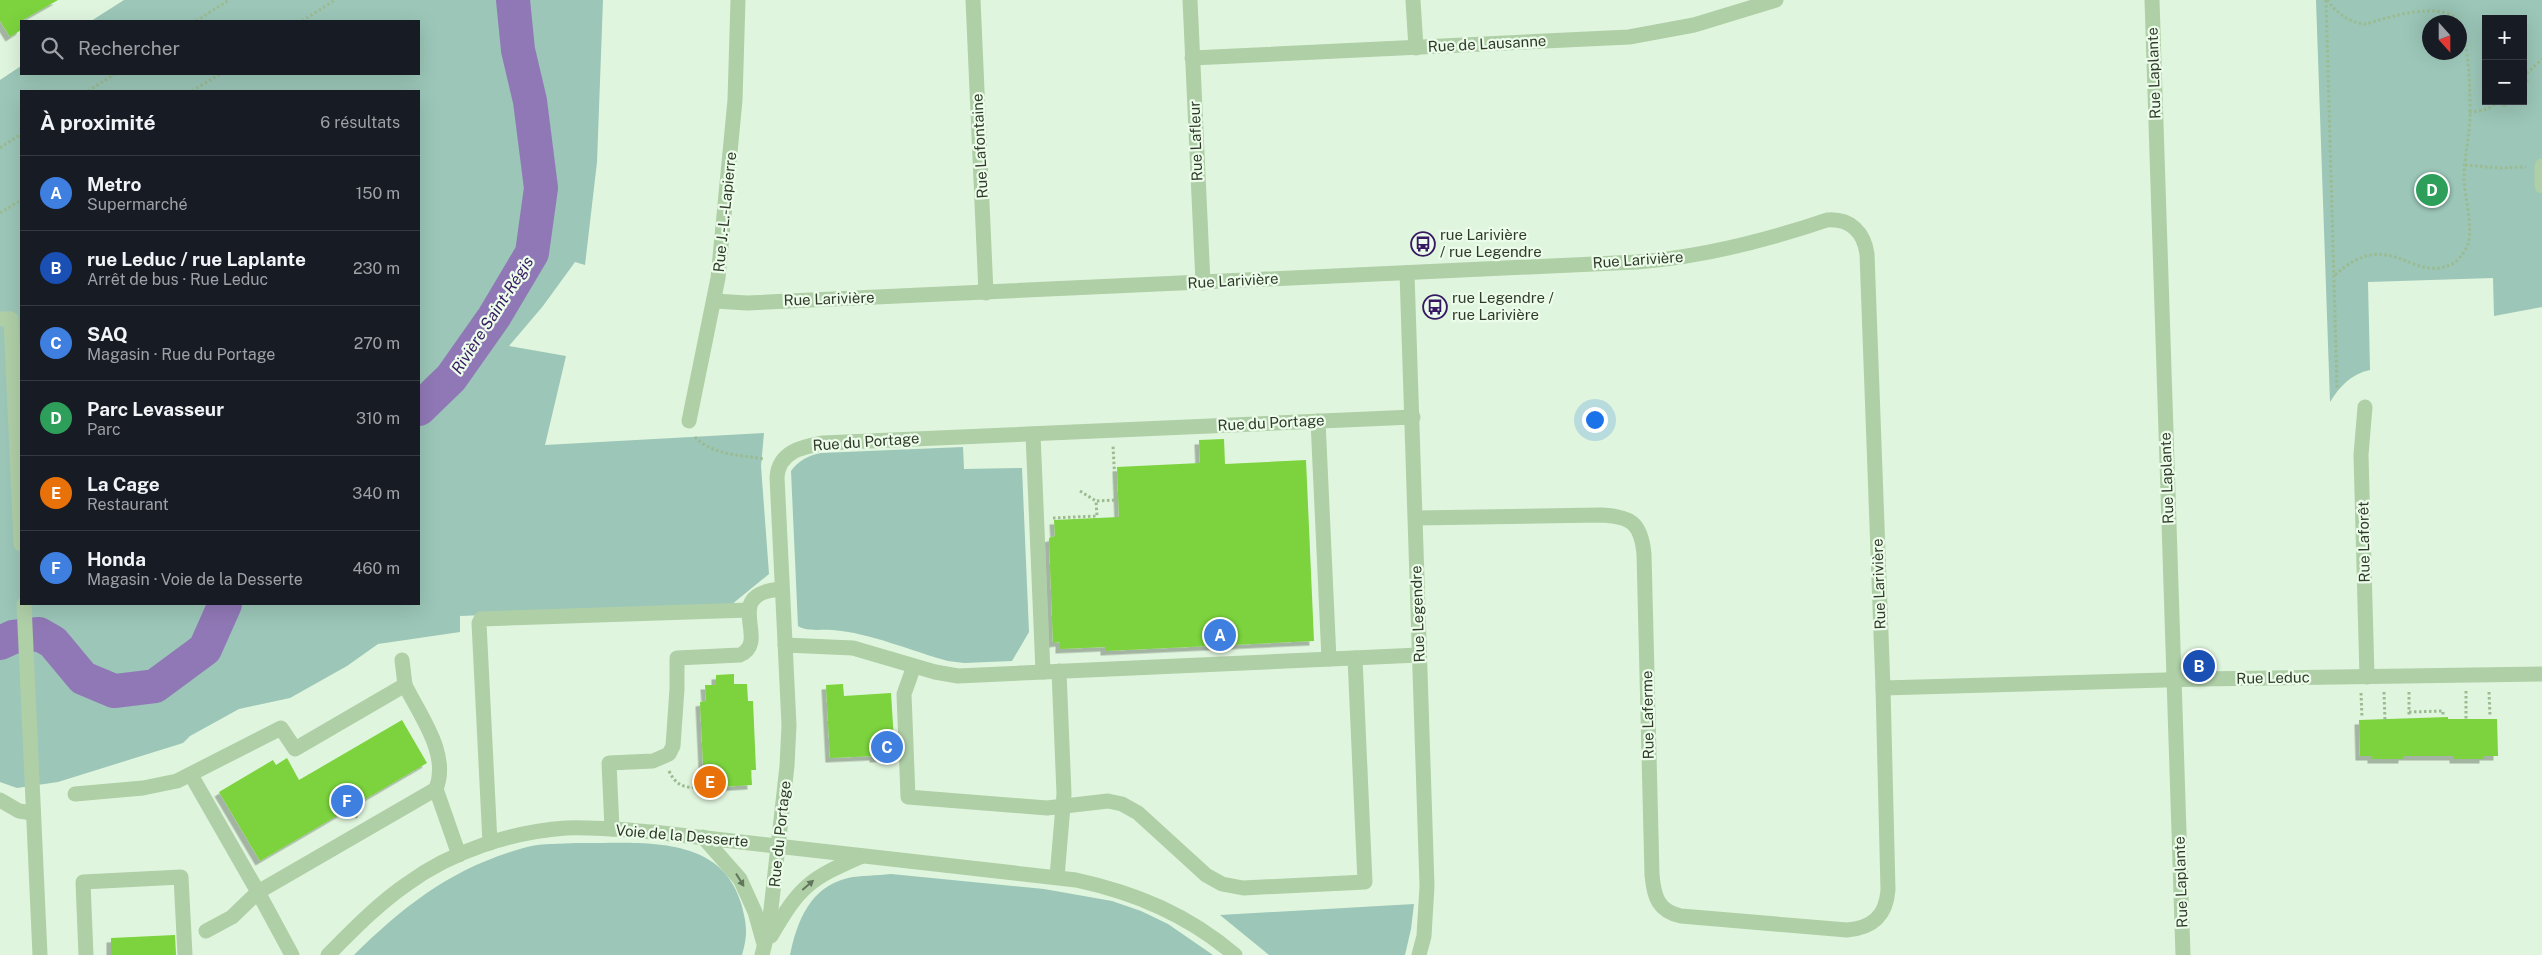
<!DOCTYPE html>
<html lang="fr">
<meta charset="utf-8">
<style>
body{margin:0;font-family:"Public Sans",sans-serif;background:#242831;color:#f1f3f6}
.controls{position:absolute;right:15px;top:15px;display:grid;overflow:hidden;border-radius:0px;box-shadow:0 5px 20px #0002}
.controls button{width:45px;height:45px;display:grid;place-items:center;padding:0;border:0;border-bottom:1px solid #363941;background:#171b24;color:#f1f3f6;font:25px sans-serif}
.compass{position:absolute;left:2422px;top:15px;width:45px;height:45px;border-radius:50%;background:#171b24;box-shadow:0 5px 20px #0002;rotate:159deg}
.you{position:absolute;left:1594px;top:419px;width:18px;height:18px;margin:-12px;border:4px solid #fff;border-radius:50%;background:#1a73e8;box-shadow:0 0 0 8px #1a73e833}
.badge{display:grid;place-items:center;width:32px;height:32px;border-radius:50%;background:#9d91b3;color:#fff;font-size:16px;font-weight:700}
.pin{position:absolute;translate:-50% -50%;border:2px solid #fff;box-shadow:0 1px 5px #0006}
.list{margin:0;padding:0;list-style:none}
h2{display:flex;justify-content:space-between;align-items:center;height:65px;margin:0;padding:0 20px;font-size:21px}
h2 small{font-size:16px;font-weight:400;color:#9ea1a6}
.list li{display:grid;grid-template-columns:32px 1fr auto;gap:15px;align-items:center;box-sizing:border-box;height:75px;padding:0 20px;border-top:1px solid #363941}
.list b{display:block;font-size:19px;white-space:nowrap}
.list p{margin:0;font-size:16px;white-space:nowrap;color:#9ea1a6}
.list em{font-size:16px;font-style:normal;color:#9ea1a6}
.icon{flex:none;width:28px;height:28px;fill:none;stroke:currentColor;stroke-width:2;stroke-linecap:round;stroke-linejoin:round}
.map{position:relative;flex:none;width:2542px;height:955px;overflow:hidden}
.search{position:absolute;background:#171b24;box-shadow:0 5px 20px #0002;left:20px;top:20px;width:400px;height:55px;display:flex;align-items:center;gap:12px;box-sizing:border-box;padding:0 18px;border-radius:0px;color:#9ea1a6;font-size:19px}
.panel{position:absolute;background:#171b24;box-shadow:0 5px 20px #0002;left:20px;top:90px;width:400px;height:515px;border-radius:0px}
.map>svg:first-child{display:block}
.green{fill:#9bc6b8;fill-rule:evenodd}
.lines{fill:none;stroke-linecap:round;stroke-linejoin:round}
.river{stroke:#9078b6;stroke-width:34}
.building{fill:#7bd33d;filter:url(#shadow)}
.path{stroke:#9bbb91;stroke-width:3;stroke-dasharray:2.5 2.5;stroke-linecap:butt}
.minor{stroke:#afcfa7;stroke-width:15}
.oneway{fill:#62765b}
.labels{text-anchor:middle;stroke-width:4.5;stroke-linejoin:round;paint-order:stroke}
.street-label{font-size:15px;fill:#2f3b28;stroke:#ecfcea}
.poi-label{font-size:15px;fill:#2f3b28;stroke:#ecfcea;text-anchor:start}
.water-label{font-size:16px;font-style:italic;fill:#361962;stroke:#ecfcea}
</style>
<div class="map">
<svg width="2542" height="955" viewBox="0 0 2542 955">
<defs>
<filter id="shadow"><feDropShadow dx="-4.5" dy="4.5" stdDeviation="0" flood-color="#0004"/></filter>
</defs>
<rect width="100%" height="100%" fill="#e0f5dd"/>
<g class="green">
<path d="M124,0h479l-6,162 -12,103 -10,-3 -32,44 -34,40 57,10 -21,89 219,-12 -3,33 8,108 -38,31 -271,11v16l-82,12 -31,22 -57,32 -51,11 -49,27 -7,7 -125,39 -41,6 -17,-6v-702l21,-14v8h398v-53h-328zM21,91h398v513h-398z"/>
<path d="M2316,0h226v307l-48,9 -1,-38 -125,4 2,88c-19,4 -30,16 -40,32zM2486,19h37v82h-37zM2430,22h30v30h-30z"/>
<path d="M963,447l1,22 58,-1 7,164 -17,29 -48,2 -16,-2c-37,-10 -77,-28 -116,-31 -12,-1 -24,2 -34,-4l-7,-155c7,-10 18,-16 30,-18z"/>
<path d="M577,843c59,1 143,-11 164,60 6,22 7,31 1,52h-388c53,-52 100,-88 173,-108 16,-4 34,-3 50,-4z"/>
<path d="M891,874l153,15 68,12 29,10 27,13 45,31h-423c7,-34 20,-68 58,-77 13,-3 29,-2 43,-4z"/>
<path d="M1414,904l-3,25 -6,26h-136l-49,-40z"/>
</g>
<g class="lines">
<g class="river">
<path d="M419,409l32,-31 43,-61 38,-64 9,-65 -11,-87 -12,-51 -5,-50"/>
<path d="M0,643l13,-6 26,-3 14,8 30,36 31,13 41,-5 50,-37 20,-45"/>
</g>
</g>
<g class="building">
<path d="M0,0h58l-37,21v9l-11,7 -10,-16z"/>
<path d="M1224,439l1,25 81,-4 8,181 -209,10v-4l-45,2v-7l-7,1 -4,-105 6,-2 -1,-16 65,-3 -2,-50 83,-4 -1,-23z"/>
<path d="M734,674v10h13l1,17h5l3,69h-5l1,15 -33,2 -7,7 -8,-9 -4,-83 6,-1 -1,-16h11v-10z"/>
<path d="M843,684l1,12 47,-3 4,64 -21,1v-2l-44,2 -4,-73z"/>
<path d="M2448,717v2h49l1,37h-14v3h-30v-3h-51v3h-31v-3h-12l-1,-36z"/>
<path d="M402,720l25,43 -167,98 -41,-69 54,-32 3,5 11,-7 12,22z"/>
<path d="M175,935l1,20h-65v-17z"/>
</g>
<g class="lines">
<g class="path">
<path d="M2326,0l11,388"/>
<path d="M2327,0c10,13 22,23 39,24 25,-8 79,-24 93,-2"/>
<path d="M196,21l33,-21"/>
<path d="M302,21l33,-21"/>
<path d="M2523,77l19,-18"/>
<path d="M2523,77l5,5"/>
<path d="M88,91l27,-17"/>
<path d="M192,91l28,-17"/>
<path d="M2500,101l7,7"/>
<path d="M2469,112c12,-1 21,-2 29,-11"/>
<path d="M0,148l21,-14"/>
<path d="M2465,165l35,3 26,-1"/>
<path d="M0,213l21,-13"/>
<path d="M2335,275c55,-50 76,9 117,-11 7,-3 13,-13 16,-20 5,-17 -3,-46 -4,-65 0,-20 5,-40 6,-61 0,-29 0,-66 -10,-94"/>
<path d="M695,437c17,18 45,18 69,22"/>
<path d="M1080,491l16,10"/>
<path d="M1053,518l44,-2 -1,-15 20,-1 -3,-54"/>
<path d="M2466,691v28"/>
<path d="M2384,692l1,28"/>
<path d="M2409,692v24"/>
<path d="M2489,692l1,24"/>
<path d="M2361,693l1,25"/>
<path d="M2409,712l34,-1v6"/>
<path d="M669,771c8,17 19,18 36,15"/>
<path d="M351,808l6,10"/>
</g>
<g class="minor">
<path d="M973,0l13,293"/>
<path d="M1190,0l13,283"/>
<path d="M1413,0l3,48"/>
<path d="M2152,0l31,955"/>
<path d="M1192,58l437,-21 65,-12 82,-25"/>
<path d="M2542,166v20"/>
<path d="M1407,273l20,613 -3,50 -5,19"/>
<path d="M715,301l32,2 890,-41c66,-5 128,-21 190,-42 23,-2 37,12 40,34l16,434 5,202c-2,26 -15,38 -41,40l-166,-14c-23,-5 -27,-19 -29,-41l-8,-321c-3,-32 -14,-38 -44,-39l-184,3"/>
<path d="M0,319h11l10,225"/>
<path d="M2365,407l-4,48 6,222"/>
<path d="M689,421l29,-143 17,-178 3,-100"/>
<path d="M1318,421l11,238"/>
<path d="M1033,434l10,238"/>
<path d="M24,604l16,351"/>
<path d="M785,645l68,3 82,24 23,4 461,-21"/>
<path d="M402,660l3,25"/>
<path d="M914,666l-10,28 4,103 139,11 61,-7 14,3 16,9 68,62 16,9 21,4 122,-6 -10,-224"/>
<path d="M1883,688l317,-9 342,-5"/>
<path d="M191,775l67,117 -26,25 -26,14"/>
<path d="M75,794l68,-6 34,-7 104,-53 14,21 110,-64c15,31 45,69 31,104"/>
<path d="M0,800l19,11 14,2"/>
<path d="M612,829l-3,-66 44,-2 16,-7 4,-8 4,-57v-31l63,-3c32,-14 -21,-62 42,-66"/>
<path d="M703,837l37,42 15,33 9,32"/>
<path d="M490,843l-11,-220 2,-4 268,-9"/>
<path d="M1057,877l7,-83 -5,-123"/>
<path d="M771,936c29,-50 38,-57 91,-80"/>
<path d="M86,955l-3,-73 98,-5 4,78"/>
<path d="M292,955l-34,-63 178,-103 23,66"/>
<path d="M328,955c25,-25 50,-51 79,-71 45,-33 104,-52 159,-56 29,-1 59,2 87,4l423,48c60,13 112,35 159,75"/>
<path d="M762,955l7,-28 18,-161 2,-41 -12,-248c2,-25 24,-30 46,-34l590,-26"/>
</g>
</g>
<defs><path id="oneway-solid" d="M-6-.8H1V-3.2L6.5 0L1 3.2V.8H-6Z" transform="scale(1.25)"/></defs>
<g class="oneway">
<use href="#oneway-solid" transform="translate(740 880) rotate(58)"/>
<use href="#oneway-solid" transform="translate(808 885) rotate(-41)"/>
</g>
<defs>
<g id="bus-ring" transform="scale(1.25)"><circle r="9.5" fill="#ecfcea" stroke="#361962" stroke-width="1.5"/><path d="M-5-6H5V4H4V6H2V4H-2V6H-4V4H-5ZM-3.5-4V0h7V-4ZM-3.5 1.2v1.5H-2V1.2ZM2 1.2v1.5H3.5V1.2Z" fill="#361962"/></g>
</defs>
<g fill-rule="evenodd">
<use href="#bus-ring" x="1423" y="244"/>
<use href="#bus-ring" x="1435" y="307"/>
</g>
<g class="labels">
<g class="street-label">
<text transform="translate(1487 44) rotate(-3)" y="5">Rue de Lausanne</text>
<text transform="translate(2154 73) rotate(-92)" y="5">Rue Laplante</text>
<text transform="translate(1196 141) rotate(-92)" y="5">Rue Lafleur</text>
<text transform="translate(980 146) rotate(-93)" y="5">Rue Lafontaine</text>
<text transform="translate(725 212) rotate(-84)" y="5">Rue J.-L.-Lapierre</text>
<text transform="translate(1638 260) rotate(-4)" y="5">Rue Larivière</text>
<text transform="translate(1233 281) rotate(-3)" y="5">Rue Larivière</text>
<text transform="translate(829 299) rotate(-2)" y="5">Rue Larivière</text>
<text transform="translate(1271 423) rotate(-3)" y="5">Rue du Portage</text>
<text transform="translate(866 442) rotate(-4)" y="5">Rue du Portage</text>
<text transform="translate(2167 478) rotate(-92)" y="5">Rue Laplante</text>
<text transform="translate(2364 542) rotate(-91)" y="5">Rue Laforêt</text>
<text transform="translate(1879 584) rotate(-92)" y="5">Rue Larivière</text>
<text transform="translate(1418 614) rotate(-92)" y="5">Rue Legendre</text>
<text transform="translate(2273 678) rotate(-1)" y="5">Rue Leduc</text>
<text transform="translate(1648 715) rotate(-91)" y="5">Rue Laferme</text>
<text transform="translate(780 834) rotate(-84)" y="5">Rue du Portage</text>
<text transform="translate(682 836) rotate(5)" y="5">Voie de la Desserte</text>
<text transform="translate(2181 882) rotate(-92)" y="5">Rue Laplante</text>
</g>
<g class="poi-label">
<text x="1440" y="240">rue Larivière<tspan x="1440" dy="17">/ rue Legendre</tspan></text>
<text x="1452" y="303">rue Legendre /<tspan x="1452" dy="17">rue Larivière</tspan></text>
</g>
<g class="water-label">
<text transform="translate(492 315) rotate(-57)" y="6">Rivière Saint-Régis</text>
</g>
</g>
</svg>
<div class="controls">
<button>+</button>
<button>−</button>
</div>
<svg class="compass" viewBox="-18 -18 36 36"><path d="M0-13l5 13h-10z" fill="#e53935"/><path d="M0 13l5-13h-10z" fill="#9ea1a6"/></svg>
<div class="you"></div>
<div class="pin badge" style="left:1220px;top:635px;background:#3f7fe0">A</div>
<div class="pin badge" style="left:2199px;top:666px;background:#1a4fb4">B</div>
<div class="pin badge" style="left:887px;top:747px;background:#3f7fe0">C</div>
<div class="pin badge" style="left:2432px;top:190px;background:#2e9e5b">D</div>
<div class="pin badge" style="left:710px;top:782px;background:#e8710a">E</div>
<div class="pin badge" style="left:347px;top:801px;background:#3f7fe0">F</div>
<div class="search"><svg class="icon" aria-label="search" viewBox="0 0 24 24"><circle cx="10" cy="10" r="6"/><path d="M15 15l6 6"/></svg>Rechercher</div>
<section class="panel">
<h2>À proximité<small>6 résultats</small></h2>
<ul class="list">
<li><span class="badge" style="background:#3f7fe0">A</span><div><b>Metro</b><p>Supermarché</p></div><em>150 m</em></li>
<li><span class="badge" style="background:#1a4fb4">B</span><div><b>rue Leduc / rue Laplante</b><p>Arrêt de bus · Rue Leduc</p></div><em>230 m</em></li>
<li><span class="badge" style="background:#3f7fe0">C</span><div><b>SAQ</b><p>Magasin · Rue du Portage</p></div><em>270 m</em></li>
<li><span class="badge" style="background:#2e9e5b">D</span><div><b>Parc Levasseur</b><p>Parc</p></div><em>310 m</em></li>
<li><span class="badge" style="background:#e8710a">E</span><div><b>La Cage</b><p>Restaurant</p></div><em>340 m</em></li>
<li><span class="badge" style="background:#3f7fe0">F</span><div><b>Honda</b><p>Magasin · Voie de la Desserte</p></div><em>460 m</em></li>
</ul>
</section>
</div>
